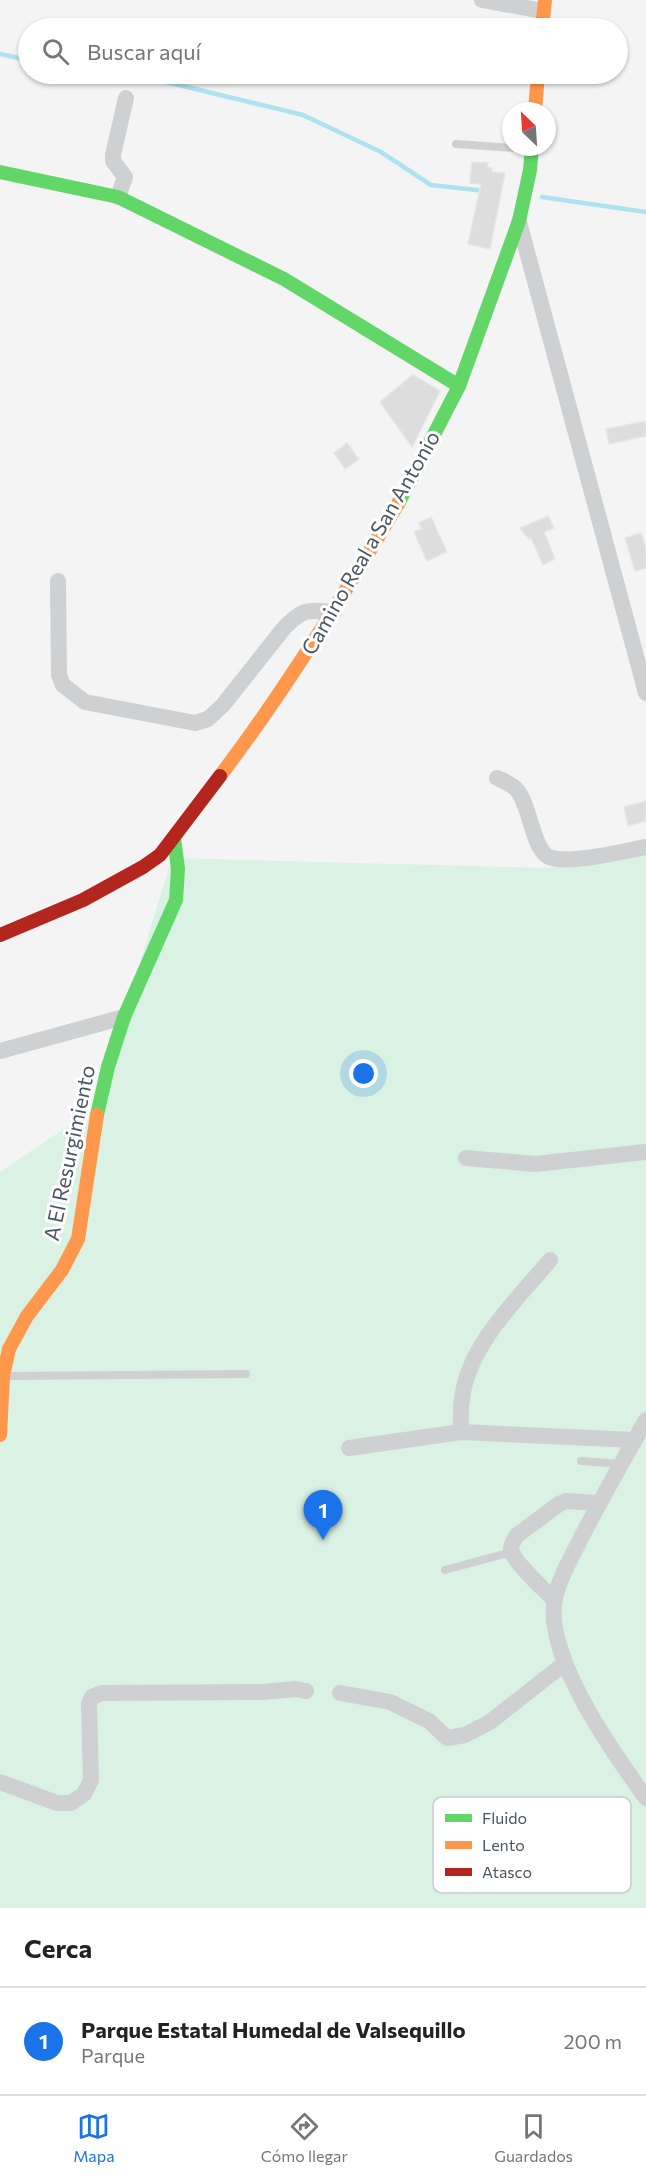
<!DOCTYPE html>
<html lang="es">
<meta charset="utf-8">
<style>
body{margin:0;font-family:Commissioner,sans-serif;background:#f6f6f6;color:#222}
.compass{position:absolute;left:502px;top:102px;width:54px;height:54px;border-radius:50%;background:#fff;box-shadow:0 2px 4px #0004;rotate:335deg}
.you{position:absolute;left:364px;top:1074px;width:21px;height:21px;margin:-15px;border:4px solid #fff;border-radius:50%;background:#1a73e8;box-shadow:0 0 0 9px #1a73e833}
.badge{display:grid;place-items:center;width:39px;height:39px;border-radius:50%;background:#1a73e8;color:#fff;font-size:20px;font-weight:700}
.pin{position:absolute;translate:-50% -50px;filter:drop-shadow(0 2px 3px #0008)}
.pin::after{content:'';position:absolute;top:32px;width:21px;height:18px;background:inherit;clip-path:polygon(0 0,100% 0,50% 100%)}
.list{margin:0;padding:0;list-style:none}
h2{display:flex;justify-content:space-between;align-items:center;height:78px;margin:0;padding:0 24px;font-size:26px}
h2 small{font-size:20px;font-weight:400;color:#767676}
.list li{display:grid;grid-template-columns:39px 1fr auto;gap:18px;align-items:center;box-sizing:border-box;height:108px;padding:0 24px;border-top:2px solid #e0e0e0}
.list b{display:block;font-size:22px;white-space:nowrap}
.list p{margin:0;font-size:20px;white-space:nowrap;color:#767676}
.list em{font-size:20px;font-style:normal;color:#767676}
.icon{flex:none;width:33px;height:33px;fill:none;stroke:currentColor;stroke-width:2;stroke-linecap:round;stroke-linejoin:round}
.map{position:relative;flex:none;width:646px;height:1908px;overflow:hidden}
.search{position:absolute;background:#fff;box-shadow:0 2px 4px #0004;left:18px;right:18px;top:18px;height:66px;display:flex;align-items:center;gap:15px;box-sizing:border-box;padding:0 21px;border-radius:33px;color:#767676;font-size:22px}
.sheet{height:186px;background:#fff}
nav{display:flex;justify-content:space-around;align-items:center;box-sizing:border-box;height:84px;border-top:2px solid #e0e0e0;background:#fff;font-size:16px;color:#767676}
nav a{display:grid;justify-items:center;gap:3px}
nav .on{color:#1a73e8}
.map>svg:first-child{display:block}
.green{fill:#d9f2e3}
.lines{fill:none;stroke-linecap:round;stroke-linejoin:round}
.stream{stroke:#aee2f0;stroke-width:4.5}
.building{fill:#ddddde;stroke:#e5e6e7;stroke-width:1.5}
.lane{stroke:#ced0d2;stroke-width:8}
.street{stroke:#ced0d2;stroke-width:16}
.fast{stroke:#63d668;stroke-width:14}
.slow{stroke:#ff974d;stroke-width:14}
.jam{stroke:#b3261e;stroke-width:14}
.labels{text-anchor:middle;stroke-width:6;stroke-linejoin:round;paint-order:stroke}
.street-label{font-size:21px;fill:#4a5661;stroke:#fff}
.key{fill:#fff;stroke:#c9ccd0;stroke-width:1.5}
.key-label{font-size:16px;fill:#4a5661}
</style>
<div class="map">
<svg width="646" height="1908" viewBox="0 0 646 1908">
<rect width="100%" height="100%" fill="#f4f4f4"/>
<path class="green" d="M646,849v1059h-646v-736l95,-64 77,-250 378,10z"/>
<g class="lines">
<g class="stream">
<path d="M0,54l28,6"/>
<path d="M133,74l170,41 78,37 50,33 54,6"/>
<path d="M542,197l104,15"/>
</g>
</g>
<g class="building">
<path d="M472,162l16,1 -1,4 5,1v4l13,1 -15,76 -22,-5 13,-60 -11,-1z"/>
<path d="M413,375l27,16 -28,56 -32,-45z"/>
<path d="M646,421v15l-37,8 -3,-15z"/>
<path d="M347,443l12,16 -14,10 -11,-16z"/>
<path d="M548,516l6,12 -10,4 11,27 -12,6 -12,-27 -2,1 -9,-11z"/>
<path d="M431,517l16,35 -20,9 -13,-29 8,-3 -3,-6z"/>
<path d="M641,533l5,15v20l-11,3 -10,-33z"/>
<path d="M646,801v20l-18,5 -4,-19z"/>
</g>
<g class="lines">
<g class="lane">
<path d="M456,144l74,5"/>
<path d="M7,1376l239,-2"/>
<path d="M581,1461l40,3"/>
<path d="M445,1570l66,-18"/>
</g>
<g class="street">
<path d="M482,0l61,11"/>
<path d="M118,197l7,-20 -12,-16v-6l13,-57"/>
<path d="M519,222l127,471"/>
<path d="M58,581l1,94 4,10 22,17 110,21 13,-4 15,-14 61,-77c20,-20 23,-18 50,-16"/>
<path d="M497,778c7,3 15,6 20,12 13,15 16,61 32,67 20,8 74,-6 97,-10"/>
<path d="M0,1051l124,-34"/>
<path d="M466,1158l69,6 111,-12"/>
<path d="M646,1420c-23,41 -47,82 -68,124 -9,18 -19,35 -23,54 -12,57 59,156 91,200"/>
<path d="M461,1432c0,-11 -1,-22 1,-33 6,-54 55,-99 88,-139"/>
<path d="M349,1448l112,-16 174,8"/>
<path d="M554,1600c-10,-11 -41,-38 -43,-51 0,-5 3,-8 5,-13l43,-32 7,-3 32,2"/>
<path d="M340,1693l50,9 39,19 18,17 18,-3 25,-13 75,-59"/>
<path d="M0,1782l57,21h14l13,-9 7,-14 -2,-76 3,-7 10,-4 160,-1 34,-3 10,2"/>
</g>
<g class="fast">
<path d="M0,172l118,25 166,82 175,107"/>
<path d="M399,502l60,-116 60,-165 11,-51 2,-23"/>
<path d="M97,1115l11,-48 16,-50 52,-117 2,-31 -4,-31"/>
</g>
<g class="slow">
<path d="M542,28l3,-28"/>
<path d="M535,111l3,-37"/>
<path d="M220,776c66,-87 123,-180 179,-274"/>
<path d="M0,1435l3,-59 6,-27 18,-33 35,-46 16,-31 19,-124"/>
</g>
<path class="jam" d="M0,935l83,-35 60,-33 17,-12 60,-79"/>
</g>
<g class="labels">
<g class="street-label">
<text transform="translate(371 543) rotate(-60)" y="7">Camino Real a San Antonio</text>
<text transform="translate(70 1153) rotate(-78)" y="7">A El Resurgimiento</text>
</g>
</g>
<rect x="433" y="1797" width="198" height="96" rx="9" class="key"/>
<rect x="445" y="1814" width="27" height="8" fill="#63d668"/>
<rect x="445" y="1841" width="27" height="8" fill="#ff974d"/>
<rect x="445" y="1868" width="27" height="8" fill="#b3261e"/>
<g class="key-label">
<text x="482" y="1824">Fluido</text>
<text x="482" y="1851">Lento</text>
<text x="482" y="1878">Atasco</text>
</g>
</svg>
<svg class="compass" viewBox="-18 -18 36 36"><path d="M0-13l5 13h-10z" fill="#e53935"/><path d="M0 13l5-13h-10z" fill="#767676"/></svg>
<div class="you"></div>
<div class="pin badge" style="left:323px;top:1540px">1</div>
<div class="search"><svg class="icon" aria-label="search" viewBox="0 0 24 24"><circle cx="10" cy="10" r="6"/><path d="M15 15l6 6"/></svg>Buscar aquí</div>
</div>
<section class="sheet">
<h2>Cerca<small></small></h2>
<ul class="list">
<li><span class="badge">1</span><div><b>Parque Estatal Humedal de Valsequillo</b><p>Parque</p></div><em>200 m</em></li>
</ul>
</section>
<nav>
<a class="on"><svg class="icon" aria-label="map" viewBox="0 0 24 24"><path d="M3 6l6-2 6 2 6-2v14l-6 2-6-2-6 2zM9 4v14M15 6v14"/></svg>Mapa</a>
<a><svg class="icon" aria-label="directions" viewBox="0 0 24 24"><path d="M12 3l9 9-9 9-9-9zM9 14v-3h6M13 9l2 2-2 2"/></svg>Cómo llegar</a>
<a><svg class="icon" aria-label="saved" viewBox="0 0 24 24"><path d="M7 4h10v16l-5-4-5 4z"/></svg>Guardados</a>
</nav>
